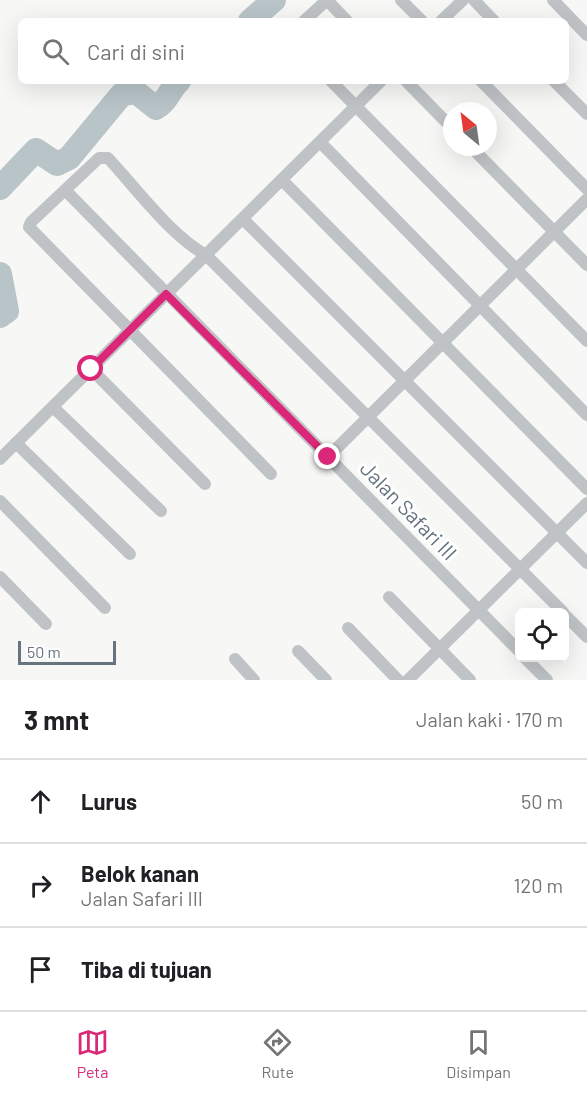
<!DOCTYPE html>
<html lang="id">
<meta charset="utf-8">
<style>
body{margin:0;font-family:Barlow,sans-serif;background:#f6f6f6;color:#202124}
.controls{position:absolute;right:18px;bottom:18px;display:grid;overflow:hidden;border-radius:9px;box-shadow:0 6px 24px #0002}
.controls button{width:54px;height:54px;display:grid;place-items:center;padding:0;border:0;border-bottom:2px solid #e0e0e0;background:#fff;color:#202124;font:30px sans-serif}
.compass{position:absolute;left:443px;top:102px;width:54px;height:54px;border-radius:50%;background:#fff;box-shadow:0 6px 24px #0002;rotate:331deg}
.scale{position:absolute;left:18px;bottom:15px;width:98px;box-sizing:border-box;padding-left:6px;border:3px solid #65747e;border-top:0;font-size:16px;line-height:21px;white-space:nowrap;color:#65747e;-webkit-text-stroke:4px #fff;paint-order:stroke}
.stop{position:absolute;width:18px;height:18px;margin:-14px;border:4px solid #db2777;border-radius:50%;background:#fff}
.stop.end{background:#db2777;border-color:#fff;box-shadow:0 2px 6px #0008}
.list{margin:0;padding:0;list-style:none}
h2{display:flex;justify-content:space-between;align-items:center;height:78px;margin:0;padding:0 24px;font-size:26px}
h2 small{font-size:20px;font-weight:400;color:#757577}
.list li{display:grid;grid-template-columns:39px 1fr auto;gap:18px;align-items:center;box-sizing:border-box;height:84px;padding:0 24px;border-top:2px solid #e0e0e0}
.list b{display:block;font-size:22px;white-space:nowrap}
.list p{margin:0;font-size:20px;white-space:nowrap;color:#757577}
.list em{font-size:20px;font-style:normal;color:#757577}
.icon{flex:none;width:33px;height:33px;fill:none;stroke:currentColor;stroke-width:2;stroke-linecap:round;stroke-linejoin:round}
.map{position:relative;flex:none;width:587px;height:680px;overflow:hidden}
.search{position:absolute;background:#fff;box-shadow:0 6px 24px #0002;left:18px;right:18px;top:18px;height:66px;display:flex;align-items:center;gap:15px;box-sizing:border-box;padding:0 21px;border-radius:9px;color:#757577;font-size:22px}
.sheet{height:330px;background:#fff}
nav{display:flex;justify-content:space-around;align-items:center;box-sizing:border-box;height:84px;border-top:2px solid #e0e0e0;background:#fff;font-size:16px;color:#757577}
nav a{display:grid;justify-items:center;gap:3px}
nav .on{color:#db2777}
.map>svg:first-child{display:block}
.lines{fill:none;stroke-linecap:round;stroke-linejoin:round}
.river{stroke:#b8c4c8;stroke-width:24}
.street{stroke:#bfc3c6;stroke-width:12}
.route{stroke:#db2777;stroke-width:8}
.labels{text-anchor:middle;stroke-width:6;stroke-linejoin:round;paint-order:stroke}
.street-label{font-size:21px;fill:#65747e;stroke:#fff}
</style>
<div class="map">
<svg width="587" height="680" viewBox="0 0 587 680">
<rect width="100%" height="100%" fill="#f7f7f5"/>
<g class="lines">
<g class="river">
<path d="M250,21l24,-21"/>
<path d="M0,188l36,-38 21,14 12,-6 53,-64 14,-2 20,16c11,-6 14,-19 23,-27"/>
<path d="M0,274l7,37 -7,5"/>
</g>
<g class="street">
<path d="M327,0l20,21"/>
<path d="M401,0l21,21"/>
<path d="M474,0l20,21"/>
<path d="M553,0l34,35"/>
<path d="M304,21l23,-21"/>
<path d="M441,21l22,-21"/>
<path d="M331,81l256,260"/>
<path d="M406,81l46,47"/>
<path d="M481,81l106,108"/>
<path d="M554,81l33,33"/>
<path d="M320,142l267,273"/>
<path d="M471,147l116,118"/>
<path d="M282,180l305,309"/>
<path d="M66,191l454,461"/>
<path d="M243,219l344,344"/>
<path d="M91,369l114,115"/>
<path d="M53,407l108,104"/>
<path d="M16,443l114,111"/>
<path d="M328,457l259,-258"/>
<path d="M0,459l381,-378"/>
<path d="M271,474l-242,-247 2,-5 68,-64h9c28,30 62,77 98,97l357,357"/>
<path d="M0,501l105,107"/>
<path d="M0,577l46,47"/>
<path d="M389,597l81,83"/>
<path d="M564,614l23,23"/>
<path d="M348,628l50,52"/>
<path d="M298,651l28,29"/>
<path d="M525,658l22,22"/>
<path d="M235,659l19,21"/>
<path d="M408,680l179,-177"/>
</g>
</g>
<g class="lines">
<path class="route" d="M91,369l75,-75 162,163"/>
</g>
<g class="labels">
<g class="street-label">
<text transform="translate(408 511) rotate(46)" y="7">Jalan Safari III</text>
</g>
</g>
</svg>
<div class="controls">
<button><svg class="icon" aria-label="locate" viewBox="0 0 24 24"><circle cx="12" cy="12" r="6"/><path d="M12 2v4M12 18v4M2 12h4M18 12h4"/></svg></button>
</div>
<svg class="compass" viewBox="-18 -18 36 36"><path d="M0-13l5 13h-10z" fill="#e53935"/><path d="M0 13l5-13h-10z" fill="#757577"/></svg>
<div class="scale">50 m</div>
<div class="stop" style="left:91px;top:369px"></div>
<div class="stop end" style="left:328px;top:457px"></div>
<div class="search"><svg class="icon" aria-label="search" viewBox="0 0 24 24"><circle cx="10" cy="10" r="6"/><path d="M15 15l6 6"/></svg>Cari di sini</div>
</div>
<section class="sheet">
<h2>3 mnt<small>Jalan kaki · 170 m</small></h2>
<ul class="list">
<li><svg class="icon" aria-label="ahead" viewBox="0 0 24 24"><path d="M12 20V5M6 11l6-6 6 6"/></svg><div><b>Lurus</b></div><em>50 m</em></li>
<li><svg class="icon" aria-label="right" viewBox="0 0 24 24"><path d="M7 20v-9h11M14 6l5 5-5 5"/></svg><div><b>Belok kanan</b><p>Jalan Safari III</p></div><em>120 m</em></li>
<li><svg class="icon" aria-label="arrive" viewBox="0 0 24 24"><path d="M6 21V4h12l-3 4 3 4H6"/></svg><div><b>Tiba di tujuan</b></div></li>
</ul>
</section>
<nav>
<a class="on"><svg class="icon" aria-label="map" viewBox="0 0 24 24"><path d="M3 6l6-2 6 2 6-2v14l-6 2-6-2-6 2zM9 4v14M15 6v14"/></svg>Peta</a>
<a><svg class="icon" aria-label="directions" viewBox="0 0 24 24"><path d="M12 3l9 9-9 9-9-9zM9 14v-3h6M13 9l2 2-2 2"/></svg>Rute</a>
<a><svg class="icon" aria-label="saved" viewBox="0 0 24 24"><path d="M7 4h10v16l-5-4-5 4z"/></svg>Disimpan</a>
</nav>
